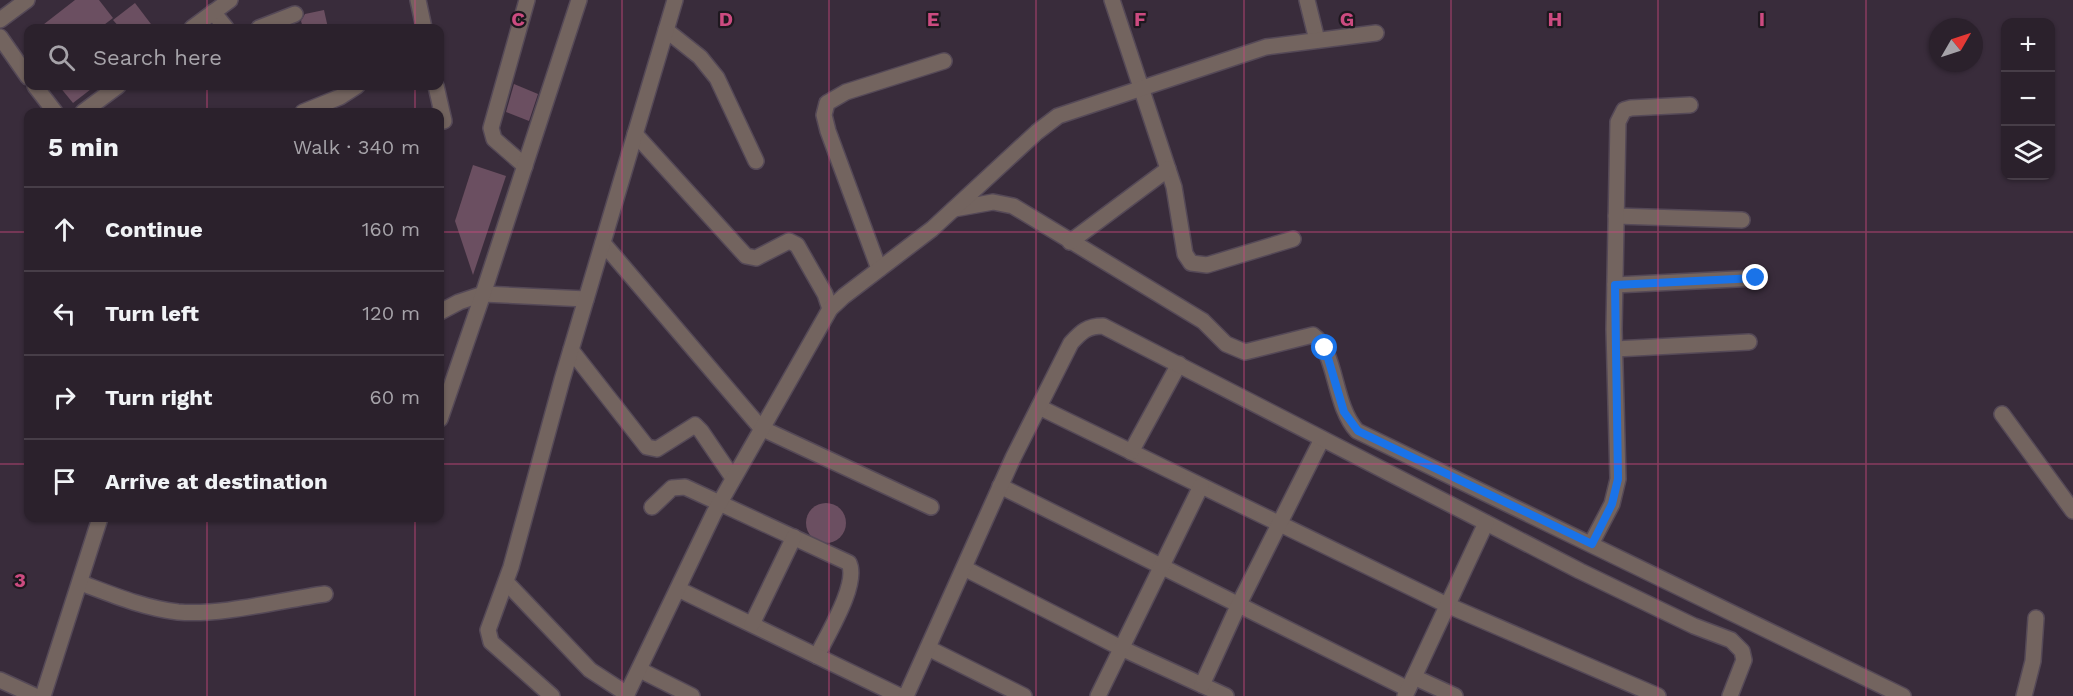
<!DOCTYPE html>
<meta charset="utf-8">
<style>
body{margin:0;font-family:"Work Sans",sans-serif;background:#332934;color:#f1f3f6}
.controls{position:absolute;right:18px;top:18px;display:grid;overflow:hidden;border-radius:12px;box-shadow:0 2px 4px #0004}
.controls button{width:54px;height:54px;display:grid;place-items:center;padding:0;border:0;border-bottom:2px solid #473e48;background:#2b212c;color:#f1f3f6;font:30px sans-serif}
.compass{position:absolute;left:1929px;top:18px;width:54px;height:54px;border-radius:50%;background:#2b212c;box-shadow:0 2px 4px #0004;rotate:51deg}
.stop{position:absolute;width:18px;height:18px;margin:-14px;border:4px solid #1a73e8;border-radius:50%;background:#fff}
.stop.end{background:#1a73e8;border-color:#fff;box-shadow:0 2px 6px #0008}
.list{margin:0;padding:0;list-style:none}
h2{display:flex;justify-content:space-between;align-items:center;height:78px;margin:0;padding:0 24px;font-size:26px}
h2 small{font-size:20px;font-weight:400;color:#a6a3a9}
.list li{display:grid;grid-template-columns:39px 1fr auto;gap:18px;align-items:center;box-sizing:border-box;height:84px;padding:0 24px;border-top:2px solid #473e48}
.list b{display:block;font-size:22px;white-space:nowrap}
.list em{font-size:20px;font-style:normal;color:#a6a3a9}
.icon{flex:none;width:33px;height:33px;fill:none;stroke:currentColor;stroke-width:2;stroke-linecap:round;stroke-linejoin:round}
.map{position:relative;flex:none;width:2073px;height:696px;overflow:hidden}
.search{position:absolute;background:#2b212c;box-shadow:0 2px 4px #0004;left:24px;top:24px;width:420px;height:66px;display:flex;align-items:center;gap:15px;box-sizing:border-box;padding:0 21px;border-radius:12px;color:#a6a3a9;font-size:22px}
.panel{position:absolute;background:#2b212c;box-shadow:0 2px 4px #0004;left:24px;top:108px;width:420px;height:414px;border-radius:12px}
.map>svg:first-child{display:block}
.building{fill:#6b4f61}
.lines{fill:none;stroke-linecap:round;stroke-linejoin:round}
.minor-casing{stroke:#554957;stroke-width:18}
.minor{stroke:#73645f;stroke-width:15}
.route{stroke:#1a73e8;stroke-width:8}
.grid{fill:none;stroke:#cc4b80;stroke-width:1.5;stroke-opacity:0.55}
.grid-label{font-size:20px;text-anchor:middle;font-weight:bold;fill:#cc4b80;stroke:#1d171e;stroke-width:4.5;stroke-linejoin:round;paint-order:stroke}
</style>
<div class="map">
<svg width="2073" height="696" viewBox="0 0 2073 696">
<rect width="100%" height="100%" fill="#392c3b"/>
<g class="building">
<path d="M75,0h24l14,18 -13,10h-61z"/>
<path d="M135,3l19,25h-34l-7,-8z"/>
<path d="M324,10l4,18h-25l-2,-7 4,-7z"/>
<path d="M514,84l24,10 -9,27 -23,-9z"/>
<path d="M59,86h36l-22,17z"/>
<path d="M473,165l33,11 -33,99 -18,-54z"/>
<circle cx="826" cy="523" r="20"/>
</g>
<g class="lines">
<g class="minor-casing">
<g id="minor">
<path d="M418,0l6,28"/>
<path d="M1112,0l62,187 11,67 6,9 16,2 86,-26"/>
<path d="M1307,0l10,40"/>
<path d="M213,12l13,16"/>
<path d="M0,20l27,-20"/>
<path d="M192,28l38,-28"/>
<path d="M259,28l36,-14"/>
<path d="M666,30l34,27 17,21 39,83"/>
<path d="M0,37l28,40"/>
<path d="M35,86l20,26"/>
<path d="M436,86l8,35"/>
<path d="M83,112l35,-26"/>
<path d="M303,112l37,-15 17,-11"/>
<path d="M635,134l111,122 10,2 33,-17 8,4 28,49 5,15"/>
<path d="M525,166l-31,-27 -3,-11 36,-128"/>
<path d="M954,209l39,-7 20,4 190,115 23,23 19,8 68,-17c24,17 20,70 44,96l546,265"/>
<path d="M1616,216l126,4"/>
<path d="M1070,242l98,-73"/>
<path d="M603,243l158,185 170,79"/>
<path d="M879,269l-51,-138 -4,-16 3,-12 19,-11 98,-31"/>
<path d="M1615,285l142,-7"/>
<path d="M440,312l19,-10 24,-8 103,5"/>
<path d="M1615,349l134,-7"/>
<path d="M571,350l76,97 10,2 38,-24 6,6 32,47"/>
<path d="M1039,407l408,198 211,91"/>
<path d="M2002,414l71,97"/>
<path d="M440,419l43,-125 96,-294"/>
<path d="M1131,452l48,-88"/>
<path d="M1000,486l408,203"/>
<path d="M652,507l20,-19 13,-1 164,76c10,21 -22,72 -32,93"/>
<path d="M1591,544l21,-40 6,-25 -4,-150 4,-207 6,-12 7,-2 59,-3"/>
<path d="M964,568l157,80 105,48"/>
<path d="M506,582l84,88 37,24"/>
<path d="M81,583c32,12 63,25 97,29 43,4 103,-12 147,-18"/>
<path d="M678,589l222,107"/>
<path d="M752,624l42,-87"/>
<path d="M928,648l96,48"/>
<path d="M640,670l52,26"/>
<path d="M1414,677l41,19"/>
<path d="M0,680l35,16"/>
<path d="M1202,685l36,-79 84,-167"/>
<path d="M43,696l57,-178"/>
<path d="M552,696l-61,-54 -3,-12 23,-63 51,-187 113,-380"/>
<path d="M626,696l88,-183 116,-204 14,-13 88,-67 105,-97 21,-16 208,-69 110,-14"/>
<path d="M906,696l107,-238 58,-115c10,-11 16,-17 32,-17l477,245 114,55 37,14 11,11 2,9 -14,36"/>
<path d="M1098,696l103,-210"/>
<path d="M1405,696l81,-173"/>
<path d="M2024,696l9,-35 3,-43"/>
</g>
</g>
<use href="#minor" class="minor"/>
</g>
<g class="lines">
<path class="route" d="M1325,348l19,64 14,19 234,113 20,-40 6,-25 -3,-194 141,-7"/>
</g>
<path class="grid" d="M207,0v28M415,0v28M622,0v696M829,0v696M1036,0v696M1244,0v696M1451,0v696M1658,0v696M1866,0v696M207,86v26M415,86v26M0,232h28M440,232h1633M0,464h28M440,464h1633M207,518v178M415,518v178"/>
<g class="grid-label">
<text x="518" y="26">C</text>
<text x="726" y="26">D</text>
<text x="933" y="26">E</text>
<text x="1140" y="26">F</text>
<text x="1347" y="26">G</text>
<text x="1555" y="26">H</text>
<text x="1762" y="26">I</text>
<text x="20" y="587">3</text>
</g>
</svg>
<div class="controls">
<button>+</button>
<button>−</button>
<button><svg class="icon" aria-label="layers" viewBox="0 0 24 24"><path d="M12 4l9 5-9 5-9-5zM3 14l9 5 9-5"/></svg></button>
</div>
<svg class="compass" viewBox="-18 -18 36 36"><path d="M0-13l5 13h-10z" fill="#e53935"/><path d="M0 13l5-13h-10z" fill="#a6a3a9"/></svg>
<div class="stop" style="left:1325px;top:348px"></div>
<div class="stop end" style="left:1756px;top:278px"></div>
<div class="search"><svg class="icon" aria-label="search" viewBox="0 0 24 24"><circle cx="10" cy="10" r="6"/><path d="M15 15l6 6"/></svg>Search here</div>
<section class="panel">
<h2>5 min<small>Walk · 340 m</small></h2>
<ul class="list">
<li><svg class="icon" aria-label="ahead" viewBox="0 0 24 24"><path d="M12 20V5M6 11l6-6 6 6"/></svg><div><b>Continue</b></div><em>160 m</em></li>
<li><svg class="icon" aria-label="left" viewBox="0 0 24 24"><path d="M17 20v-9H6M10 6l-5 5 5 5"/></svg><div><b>Turn left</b></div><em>120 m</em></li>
<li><svg class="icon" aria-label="right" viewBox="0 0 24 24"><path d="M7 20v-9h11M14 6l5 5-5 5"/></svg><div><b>Turn right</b></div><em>60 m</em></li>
<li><svg class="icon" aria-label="arrive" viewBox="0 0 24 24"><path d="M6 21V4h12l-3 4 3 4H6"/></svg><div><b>Arrive at destination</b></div></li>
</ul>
</section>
</div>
